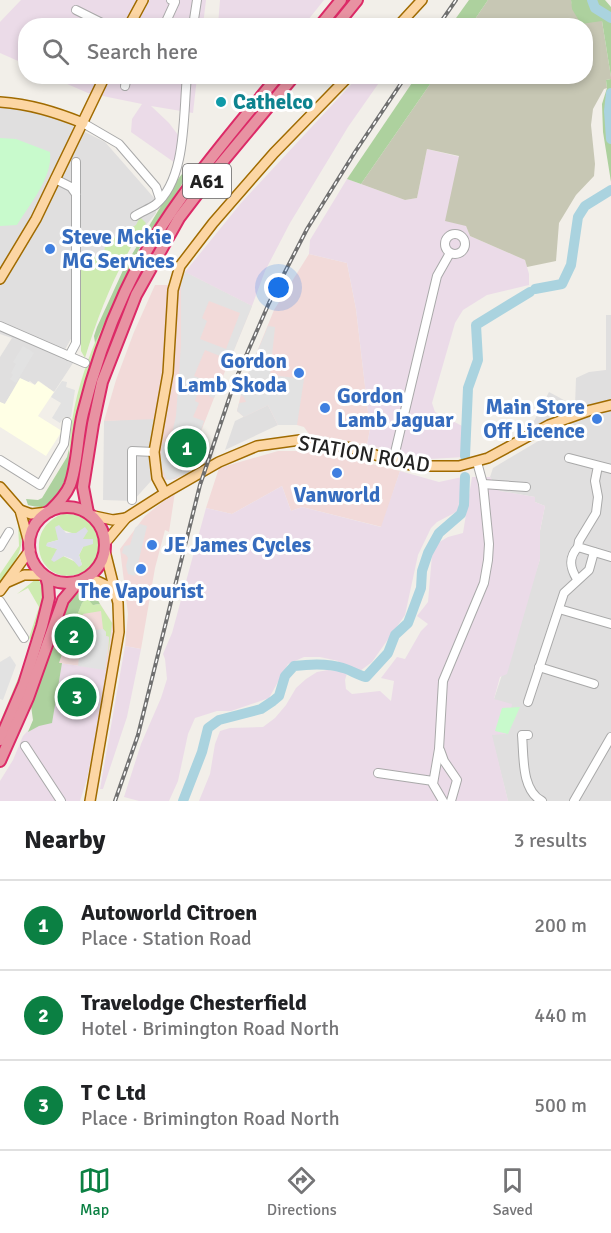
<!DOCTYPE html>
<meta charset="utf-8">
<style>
body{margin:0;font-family:Signika,sans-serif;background:#f6f6f6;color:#202124}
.you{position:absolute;left:279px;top:288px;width:21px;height:21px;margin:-15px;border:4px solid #fff;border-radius:50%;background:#1a73e8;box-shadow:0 0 0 9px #1a73e833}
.badge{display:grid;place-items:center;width:39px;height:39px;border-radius:50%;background:#0b8043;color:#fff;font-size:20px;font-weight:700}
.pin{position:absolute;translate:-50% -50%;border:3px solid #fff;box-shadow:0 2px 6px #0006}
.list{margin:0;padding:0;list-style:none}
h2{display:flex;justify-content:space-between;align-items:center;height:78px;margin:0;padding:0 24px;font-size:26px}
h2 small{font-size:20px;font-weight:400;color:#757577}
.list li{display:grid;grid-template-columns:39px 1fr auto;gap:18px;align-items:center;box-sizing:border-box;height:90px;padding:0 24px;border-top:2px solid #e0e0e0}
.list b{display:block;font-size:22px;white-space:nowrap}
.list p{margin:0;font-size:20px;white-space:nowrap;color:#757577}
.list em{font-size:20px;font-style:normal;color:#757577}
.icon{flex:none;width:33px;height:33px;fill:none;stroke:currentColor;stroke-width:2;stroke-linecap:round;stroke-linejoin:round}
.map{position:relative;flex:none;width:611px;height:801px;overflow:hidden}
.search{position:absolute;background:#fff;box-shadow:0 3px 9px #0003;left:18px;right:18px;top:18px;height:66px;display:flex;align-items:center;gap:15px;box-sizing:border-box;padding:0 21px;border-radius:24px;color:#757577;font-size:22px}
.sheet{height:348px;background:#fff}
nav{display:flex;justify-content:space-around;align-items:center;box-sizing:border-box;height:84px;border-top:2px solid #e0e0e0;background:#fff;font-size:16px;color:#757577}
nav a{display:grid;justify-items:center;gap:3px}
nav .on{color:#0b8043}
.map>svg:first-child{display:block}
.residential{fill:#e0dfdf}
.commercial{fill:#f2dad9}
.industrial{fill:#ebdbe8}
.education{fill:#ffffe5}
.construction{fill:#c7c7b4}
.grass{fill:#cdebb0;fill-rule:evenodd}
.forest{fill:#add19e}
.park{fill:#c8facc}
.parking{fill:#e2e2e2;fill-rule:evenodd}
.plaza{fill:#dddde8}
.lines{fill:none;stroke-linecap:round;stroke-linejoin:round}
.river{stroke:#aad3df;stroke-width:10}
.minor-casing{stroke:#a9a9a9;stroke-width:10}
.major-casing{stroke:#a06b00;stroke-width:12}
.highway-casing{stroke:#dc2a67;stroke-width:14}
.minor{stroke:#fff;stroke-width:8}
.major{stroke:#fcd6a4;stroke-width:9}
.highway{stroke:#e892a2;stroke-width:10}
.rail-casing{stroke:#707070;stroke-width:4}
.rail{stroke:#fff;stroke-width:1.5;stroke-dasharray:4.5;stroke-linecap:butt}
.culture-dot{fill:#0f9aa8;stroke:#fff;stroke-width:2}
.shop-dot{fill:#3f7fe0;stroke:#fff;stroke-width:2}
.labels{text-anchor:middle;stroke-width:6;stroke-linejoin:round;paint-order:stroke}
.shield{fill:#fff;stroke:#646464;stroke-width:1.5}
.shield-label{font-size:20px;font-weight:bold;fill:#222}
.culture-label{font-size:21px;font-weight:bold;fill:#0d838f;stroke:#fff;text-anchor:start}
.shop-label{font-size:21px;font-weight:bold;fill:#366cbe;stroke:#fff;text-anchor:start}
.street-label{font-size:21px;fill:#222;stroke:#fff}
</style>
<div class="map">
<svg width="611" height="801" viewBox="0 0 611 801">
<rect width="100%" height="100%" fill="#f2efe9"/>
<g class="residential">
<path d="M0,107l25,2 40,13 40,20 50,57 1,14 -37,45 -47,-1v80l-10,18 11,8 -19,29 -15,-11 -4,4 -5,-4 -19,13 -7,11 -4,-3v-45l12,-19 -12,-4z"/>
<path d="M606,315h5v486h-103l-17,-67 3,-35 46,-140v-28l5,-25 -10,-4v-5l-35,-6 -10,-14 3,-9 47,-28 -7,-17 16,-31 26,14 1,-28 13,-6 17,-2z"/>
<path d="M268,405l10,20 -53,25 10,-29z"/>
<path d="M136,419h21l-8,39 2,23 -18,20 -30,-1 1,-79z"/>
</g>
<g class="commercial">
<path d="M309,254l38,9 9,46 14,120 -3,16 -58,-11 -5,-7 -7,-2h-19l-10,-20 -24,12 -7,-6 6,-25 31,-76z"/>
<path d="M185,272l67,34 -38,92 -14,36 -11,38 -14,7 -24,2 -2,-23 7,-39 -52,2 12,-41 18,-48 21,-47h26z"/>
<path d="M278,451h31l26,4 65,16 -18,56 -80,-20 -11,4 -9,-25 -50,28 -26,-6 13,-40z"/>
<path d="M175,492l-6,40 -4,-2 -10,38 -14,81 -16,-3 3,-32 -8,-65 25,-33z"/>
<path d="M100,604l15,23 -6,43 -50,-7 17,-50z"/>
</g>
<g class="industrial">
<path d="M21,0h185l-3,25 -177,1 -1,38 -25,-11v-31z"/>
<path d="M220,0h104l-20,25h-86z"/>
<path d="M51,77h146l-4,36 -42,-7 18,17 12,16 -3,26 -47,-33 1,-13 10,-15 -54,-11z"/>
<path d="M358,77h25l-35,50 -58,96 -25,48 -13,35 -67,-34 56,-69z"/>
<path d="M427,149l33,8 6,69 4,10 55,24 4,14v11l-42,10 -24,15 -8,13 -23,80 3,9 35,18 -5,27 -36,2 -62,-14 3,-16 -14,-120 -9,-46 -38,-9 1,-14 37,-61 58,21 12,-2z"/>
<path d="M400,471l39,11 23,-5 -4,34 -21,11 -6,6 -13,27 -13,60 -33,47 -12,9 -11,-5 -4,14 1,9 6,5 28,-3 11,10 3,-20 -13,-3 16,-21 8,2 16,-28 7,-7 -11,-8 11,-14 4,-47 4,-11 12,-7 15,-4 9,-56h18l10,14 35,6v5l10,4 -5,25v28l-33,115 -7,3 -6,22 18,5 -6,30 -14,1 16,66h-309l11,-27 5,-30 5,-13 10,-3 33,-1 12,-9 11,-13 10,-17 10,-9 11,-7 11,-2 11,1 1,-7 -2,-3 -18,-4h-16l-16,7 -19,34 -38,13h-14l-22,7 -7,16 -10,47 -9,20h-30l-15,-4 17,-53 20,-46 6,-19 -2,-20 -2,-5 9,-21 34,-125 26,6 50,-28 9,25 11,-4 79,20z"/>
<path d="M125,646l16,3 -14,68 -24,72h-3z"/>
<path d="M59,663l50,7 -22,109 -7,22h-80v-20l13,-21 10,-24 14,-15z"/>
</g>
<path class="education" d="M20,378l15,7 3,-4 16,11 -16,24 24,15 -16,25 -46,-29v-25l5,2z"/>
<path class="construction" d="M488,0h83l2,9 29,12 9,56v2l-5,1 1,8 -3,1 -11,20 -2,16 4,39 -1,12 -18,19 -17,28 -3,38 -29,6 -2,-7 -55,-24 -4,-10 -21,-5 14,-65 -32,-7 -10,49 -12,2 -44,-16 74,-107 151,-1v-50l-115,-1z"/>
<g class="grass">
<path d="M140,217l6,6c-27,40 -47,88 -61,135l-4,-7v-94l23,1 1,-15 31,-18z"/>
<path d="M121,287h2l-53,178c-4,-61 23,-124 51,-178z"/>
<path d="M63,514c41,-3 51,53 12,61 -38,8 -52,-47 -12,-61zM56,527c9,5 18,5 27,11v9l-4,8 3,10 -19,-9 -11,4 6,-11 -11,-3v-3l11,-3 1,-2z"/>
<path d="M18,522c12,21 -5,44 -18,62v-10l19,-28z"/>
<path d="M36,579c3,2 5,3 6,7 10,23 -32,121 -42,147v-11l29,-70 3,-11 -3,-3 10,-31 -11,-19 -11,6z"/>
<path d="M87,598l8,7 5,-1 12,19 -4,35 1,-21 -3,-1v-4l-3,-3 -2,-18 -18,3 -1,12 -8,-3 2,-10h2l4,-10z"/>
</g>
<g class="forest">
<path d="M469,0h19l-17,25h-20z"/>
<path d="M571,0h34l6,7v70l-9,-56 -21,3 -9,-15z"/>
<path d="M416,77h19l-74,107 -14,-5z"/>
<path d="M611,79v103l-8,-50 -1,-28 5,-16 -1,-8z"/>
<path d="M182,174l3,4 -4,8 -40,59 -46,98 -1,-7 3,-9 28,-61 36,-60 2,-8z"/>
<path d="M69,449c1,20 -2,52 -27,58 -4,0 -10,-1 -14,-2l-2,-6 12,1 4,-2 25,-41z"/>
<path d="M90,586l10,18 -7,1 -6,-7 -5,5 -4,10h-2l-17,50h3l-10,60 -13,3 -11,6 5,-12 -2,-14 35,-101 13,-13z"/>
</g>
<g class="park">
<path d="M0,138l16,1 34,13c3,25 -20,52 -33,73l-17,1z"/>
<path d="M520,707l-12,27 -13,-3 7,-23z"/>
</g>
<g class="parking">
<path d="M185,272l67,34 -22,54 -25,-10 -11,26 25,10 -5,12 -5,-2 1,-4 -5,-2 -2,4 -5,-2 -3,9 4,2 -6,14 11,4 -4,13 -17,-5 -8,29 16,5 -3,10 -18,7 -4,-1 -6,-18 3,-18 7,-1 6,-26 5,-71v-60zM209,301l31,12 -14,36 -26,-10 7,-18 -5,-3z"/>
<path d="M268,326l7,1 -5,48 34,4 -7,46h-19l-10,-20 -24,12 -7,-6 2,-8 7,-1 -2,-5 -3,-2 2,-9z"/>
<path d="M23,346l11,7 -18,30 -6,-4 3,-4 -2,-2 5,-9 -3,-2z"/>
<path d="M62,381l5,1 -1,5 9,3 -4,27h-7l-4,6 -8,-5 9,-15 -10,-6z"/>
<path d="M140,524l7,2 -12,50 -7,-2 -2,-8 2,-8 -2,-3 -4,-2 2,-7 6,-1 5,-17z"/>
<path d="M103,629l3,3v4l3,1 -4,33 -27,-4 4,-34z"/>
<path d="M10,656l6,9 -13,35 -3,-1v-37z"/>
</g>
<path class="plaza" d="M59,525l7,8h10l9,-6 3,4 -5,8h10v5l-10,3 -4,8 3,10 -3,2 -7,-8 -8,-3 -10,6 -3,-2 6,-11 -11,-3 1,-3 11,-3 -3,-13z"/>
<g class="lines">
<g class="river">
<path d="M592,0l3,8 16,10"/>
<path d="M611,93l-2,18 2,28"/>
<path d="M535,289l27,-5 9,-19 7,-48 7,-11 26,-16"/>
<path d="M465,456l3,-68 10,-28 -2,-35 54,-33"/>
<path d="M183,801l19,-49 6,-24 11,-8 42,-11 12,-8 6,-5 6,-20 9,-10c16,-2 34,-3 49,2 8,2 14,7 23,9l22,-24 7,-18 13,-12 13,-35 1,-17 6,-18 11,-20 22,-19 3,-9 1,-28"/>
</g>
<g class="minor-casing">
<g id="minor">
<path d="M76,10l32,16"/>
<path d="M164,26l11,-24 -4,-2"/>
<path d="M193,26l4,-26"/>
<path d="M125,86l2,-10"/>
<path d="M83,123l36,21 37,43 4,12"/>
<path d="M55,179l16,8 5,7"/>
<path d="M135,216c6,-4 14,-7 20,-11 32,-26 28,-91 32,-129"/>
<circle cx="455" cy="244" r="10"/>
<path d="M0,326l85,37"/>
<path d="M69,356l7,-13v-181"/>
<path d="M569,458l42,11"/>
<path d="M0,460l40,25 24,-41 3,-22"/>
<path d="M393,461l44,-185 13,-23"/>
<path d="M598,466l-3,15 3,16 -2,16 -17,28 -1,6 33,10"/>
<path d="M483,484l43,3"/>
<path d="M132,500v-49l22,1"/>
<path d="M0,547l9,-15"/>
<path d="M577,579c-7,-11 -9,-21 1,-32"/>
<path d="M0,601l24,37"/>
<path d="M559,609l52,15"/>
<path d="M539,667l55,17"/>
<path d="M528,702l36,-109 25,-23 5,-18"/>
<path d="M528,735h-6c2,21 -1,55 20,66"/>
<path d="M25,746l36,55"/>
<path d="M440,750l4,11 13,19 -6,21"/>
<path d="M378,773l55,8"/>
<path d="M443,801l-10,-17 6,-35 4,-68 41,-98 4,-23 1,-16 -6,-60 -6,-22"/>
<path d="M574,801l37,-64"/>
</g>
</g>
<g class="major-casing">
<g id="major">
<path d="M129,26l14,-26"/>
<path d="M398,26l24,-26"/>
<path d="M0,102c30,2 55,10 83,21"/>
<path d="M0,279l36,-60 69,-143"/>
<path d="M0,487l20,23 9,33"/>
<path d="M165,493l-8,-15 -3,-26 14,-79 5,-83 7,-24 33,-43 61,-70 75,-77"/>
<path d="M20,510l11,4 17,-2"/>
<path d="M94,516l19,4 13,-2"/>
<path d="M105,543l21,-25 39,-25 54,-31 38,-16 43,-6 51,8 63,18h45l29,-8 61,-33 42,-15 20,-5"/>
<path d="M84,580l13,1 17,8"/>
<path d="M8,582l16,-7h18"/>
<path d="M0,591l30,-41"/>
<path d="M90,801l29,-169 -1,-29 -13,-52"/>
</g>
</g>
<g class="highway-casing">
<g id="highway">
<path d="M320,26l21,-26"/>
<path d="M336,26l21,-26"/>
<circle cx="67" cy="545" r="38"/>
<path d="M50,511c8,-8 16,-16 20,-26 8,-22 7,-48 13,-72 10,-41 24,-82 42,-121 37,-80 98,-148 153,-216"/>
<path d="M88,513l-5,-26 10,-63 9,-42 34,-87 43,-77 35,-46 80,-96"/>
<path d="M0,740l24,-56 18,-58 7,-28 -1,-14 -2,-7"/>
<path d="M0,761l28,-63 35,-98 15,-18"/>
</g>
</g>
<use href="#minor" class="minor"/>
<use href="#major" class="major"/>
<use href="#highway" class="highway"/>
<g class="rail-casing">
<g id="rail">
<path d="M438,26l18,-26"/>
<path d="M115,801l23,-66 62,-250 35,-104 34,-78 38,-74 48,-77 51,-76"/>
</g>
</g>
<use href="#rail" class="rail"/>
</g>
<circle class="culture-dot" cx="221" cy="102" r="6"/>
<g class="shop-dot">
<circle cx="50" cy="249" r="6"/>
<circle cx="299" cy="373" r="6"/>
<circle cx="325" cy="408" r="6"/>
<circle cx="597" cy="419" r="6"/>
<circle cx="337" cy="473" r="6"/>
<circle cx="152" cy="545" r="6"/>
<circle cx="141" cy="569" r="6"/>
</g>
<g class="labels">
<rect class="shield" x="183" y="164" width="48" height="34" rx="4.5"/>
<g class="shield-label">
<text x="207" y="188">A61</text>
</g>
<g class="culture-label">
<text x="233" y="109">Cathelco</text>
</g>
<g class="shop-label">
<text x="62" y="244">Steve Mckie<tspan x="62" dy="24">MG Services</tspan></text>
<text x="287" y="368" text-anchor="end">Gordon<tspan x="287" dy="24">Lamb Skoda</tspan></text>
<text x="337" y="403">Gordon<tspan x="337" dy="24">Lamb Jaguar</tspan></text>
<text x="585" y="414" text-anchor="end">Main Store<tspan x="585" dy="24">Off Licence</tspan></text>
<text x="337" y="502" text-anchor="middle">Vanworld</text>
<text x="164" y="552">JE James Cycles</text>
<text x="141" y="598" text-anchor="middle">The Vapourist</text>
</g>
<g class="street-label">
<text transform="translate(364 454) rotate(10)" y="7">STATION ROAD</text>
</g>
</g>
</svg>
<div class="you"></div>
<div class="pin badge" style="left:187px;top:448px">1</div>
<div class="pin badge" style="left:74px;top:636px">2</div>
<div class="pin badge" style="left:77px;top:697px">3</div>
<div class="search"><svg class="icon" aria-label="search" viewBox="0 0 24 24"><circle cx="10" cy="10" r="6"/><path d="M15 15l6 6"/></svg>Search here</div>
</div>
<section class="sheet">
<h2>Nearby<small>3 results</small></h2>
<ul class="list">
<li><span class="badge">1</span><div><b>Autoworld Citroen</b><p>Place · Station Road</p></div><em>200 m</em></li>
<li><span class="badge">2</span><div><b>Travelodge Chesterfield</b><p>Hotel · Brimington Road North</p></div><em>440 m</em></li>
<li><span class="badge">3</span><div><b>T C Ltd</b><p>Place · Brimington Road North</p></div><em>500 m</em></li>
</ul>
</section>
<nav>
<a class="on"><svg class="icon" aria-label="map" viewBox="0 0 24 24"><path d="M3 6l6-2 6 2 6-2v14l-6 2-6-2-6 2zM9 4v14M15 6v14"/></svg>Map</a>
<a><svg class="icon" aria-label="directions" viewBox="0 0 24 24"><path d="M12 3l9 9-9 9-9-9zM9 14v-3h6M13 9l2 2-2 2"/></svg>Directions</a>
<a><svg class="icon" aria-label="saved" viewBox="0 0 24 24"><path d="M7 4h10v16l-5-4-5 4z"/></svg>Saved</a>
</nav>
